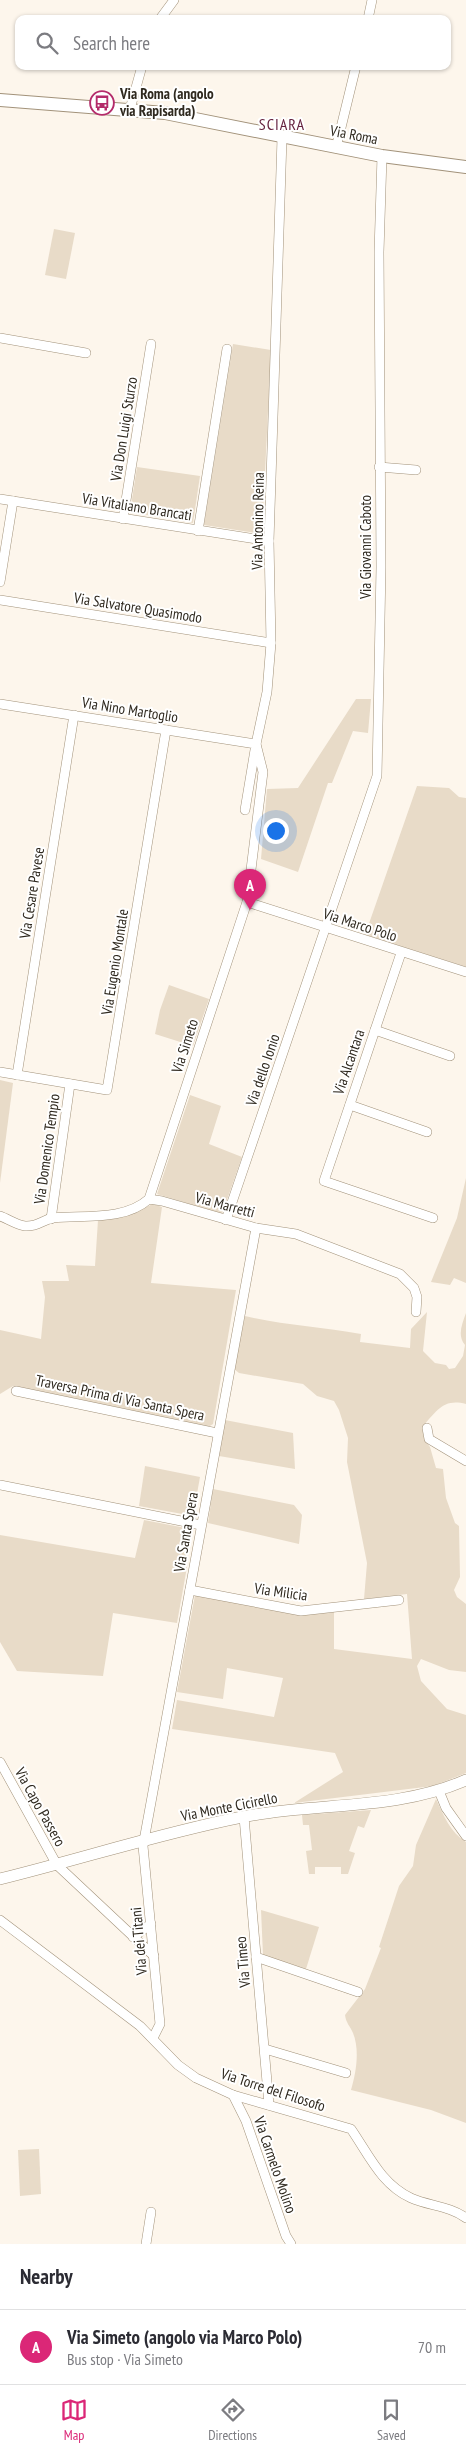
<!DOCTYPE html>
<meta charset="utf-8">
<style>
body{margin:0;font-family:"PT Sans Narrow",sans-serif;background:#f7f7f7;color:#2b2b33}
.you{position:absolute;left:275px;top:830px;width:18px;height:18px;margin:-12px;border:4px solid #fff;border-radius:50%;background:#1a73e8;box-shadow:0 0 0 8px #1a73e833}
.badge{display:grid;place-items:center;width:32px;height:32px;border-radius:50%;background:#db2777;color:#fff;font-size:16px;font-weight:700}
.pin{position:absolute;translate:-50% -41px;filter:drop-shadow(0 1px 2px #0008)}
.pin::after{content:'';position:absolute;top:26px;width:18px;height:15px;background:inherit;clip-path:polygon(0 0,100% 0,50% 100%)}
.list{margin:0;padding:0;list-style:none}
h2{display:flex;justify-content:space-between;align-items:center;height:65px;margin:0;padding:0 20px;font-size:21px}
h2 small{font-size:16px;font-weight:400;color:#7c7c81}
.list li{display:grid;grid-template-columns:32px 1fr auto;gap:15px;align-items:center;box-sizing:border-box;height:75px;padding:0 20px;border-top:1px solid #e1e1e2}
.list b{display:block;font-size:19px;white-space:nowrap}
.list p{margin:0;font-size:16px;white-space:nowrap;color:#7c7c81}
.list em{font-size:16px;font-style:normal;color:#7c7c81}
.icon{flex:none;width:28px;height:28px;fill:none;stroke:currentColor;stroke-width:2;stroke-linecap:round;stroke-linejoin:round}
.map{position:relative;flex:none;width:466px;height:2244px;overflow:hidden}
.search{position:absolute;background:#fff;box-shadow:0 1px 4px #0004;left:15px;right:15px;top:15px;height:55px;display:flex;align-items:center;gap:12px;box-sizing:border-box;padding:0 18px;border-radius:10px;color:#7c7c81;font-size:19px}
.sheet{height:140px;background:#fff}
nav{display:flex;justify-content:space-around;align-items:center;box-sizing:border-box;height:70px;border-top:1px solid #e1e1e2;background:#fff;font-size:14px;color:#7c7c81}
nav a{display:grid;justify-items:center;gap:2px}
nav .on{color:#db2777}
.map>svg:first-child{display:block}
.green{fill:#e8dbc8}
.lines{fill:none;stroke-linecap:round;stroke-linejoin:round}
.minor-casing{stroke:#a2927a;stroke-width:10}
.tertiary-casing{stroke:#a2927a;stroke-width:12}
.secondary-casing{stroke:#a2927a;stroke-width:14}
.minor{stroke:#fff;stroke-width:9}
.tertiary{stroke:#fff;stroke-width:11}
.secondary{stroke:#fff;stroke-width:12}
.labels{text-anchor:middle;stroke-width:4;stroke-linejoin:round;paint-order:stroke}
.poi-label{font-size:15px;font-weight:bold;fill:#2f291f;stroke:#fff;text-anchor:start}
.street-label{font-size:15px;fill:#2f291f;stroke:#fff}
.neighbourhood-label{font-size:16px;letter-spacing:1px;fill:#66233f;stroke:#fff}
</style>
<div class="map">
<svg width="466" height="2244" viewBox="0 0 466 2244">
<rect width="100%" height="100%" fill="#fdf6ec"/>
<g class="green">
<path d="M54,229l21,4 -9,46 -21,-4z"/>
<path d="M233,344l38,6 -9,184 -58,-9z"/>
<path d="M137,467l63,9 -7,47 -63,-11z"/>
<path d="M356,699h15l-3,34 -15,-2 -21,52h-4l-30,89 -37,-13 6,-70 31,-1z"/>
<path d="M417,786l32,2 10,9 7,1v169l-101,-32z"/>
<path d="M169,985l40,14 -16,47 -38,-12 5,-24z"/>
<path d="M0,1080l13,3 -13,100z"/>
<path d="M190,1095l31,11 -12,38 33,13 -20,57 -65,-20z"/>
<path d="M466,1178v105l-12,-5 -4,7 -19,-3 26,-64z"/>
<path d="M153,1204l9,3 -11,76 85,7 -23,134 -5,3 -195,-41 -13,8v-64l41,9 4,-42 -3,-16h27l-3,-16 29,1 3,-46 32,-6z"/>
<path d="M427,1312l-4,39 12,12 11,2 3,4 6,-1 8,-12 2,-11c-8,-9 -3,-21 1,-32v91c-23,-6 -29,7 -44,23l2,12 6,8 6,21 7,1 3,29 9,25 4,3 1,51 -6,13 3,7 9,7v68l-17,-2 -28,-11 -4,7 4,15 26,28 19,6v58l-33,13 -139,17 49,-31 -8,-19 -163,-24 5,-29 97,17 9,-39 -56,-10 -4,31 -46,-7 18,-97 104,20 35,-3v37l78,10 -5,-65 -43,5 3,-36 -20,-101 1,-24 -9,-28 -5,-9 -17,-5 -14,-12 -64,-11 -5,-4 11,-53c37,9 77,11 116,18l-1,8 50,6 1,-19z"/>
<path d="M225,1420l68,13 2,36 -76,-13z"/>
<path d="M145,1466l55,11 -7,39 -54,-10z"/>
<path d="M213,1489l81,16 8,10 -3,29 -91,-21z"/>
<path d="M144,1520l47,9 -7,37 3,1 -10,56 -64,-10 -10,63 -86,-5 -17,-29v-107l135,23z"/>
<path d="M436,1799c8,17 14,33 30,43v281l-35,-13 -80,-20c5,-17 9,-40 2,-57 -3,-7 -7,-10 -8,-18l20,-26 16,-41 -2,-1 20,-61 14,-20 3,-21z"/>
<path d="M371,1810l-7,18 -6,-2 -9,25 6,2 -7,21h-7v-7h-26v7h-6l-3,-23 6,-1 -3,-25h-6l-1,-10z"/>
<path d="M261,1910l58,17 -13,42 -43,-14z"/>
<path d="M39,2149l2,45 -21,2 -2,-46z"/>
</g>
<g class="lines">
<g class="minor-casing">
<g id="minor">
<path d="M160,19l14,-19"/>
<path d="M368,19l4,-19"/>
<path d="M130,109l12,-43"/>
<path d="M336,148l20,-82"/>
<path d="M0,338l86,15"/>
<path d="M379,467l37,3"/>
<path d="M0,499l269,42"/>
<path d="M123,519l28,-175"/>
<path d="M198,531l29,-182"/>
<path d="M0,582l13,-81"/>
<path d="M0,600l271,43"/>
<path d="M0,704l256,40 -11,66"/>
<path d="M247,902l219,70"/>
<path d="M401,953l-77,228 109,37"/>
<path d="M375,1030l75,26"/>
<path d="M0,1072l107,18 59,-360"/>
<path d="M17,1075l57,-360"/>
<path d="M350,1105l77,27"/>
<path d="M149,1199l98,-297 16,-130 -7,-28 11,-52 4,-49 -2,-102 13,-403"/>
<path d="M0,1216c8,3 17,9 25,10 13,1 17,-6 28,-8 32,-3 71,3 96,-19l13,2 94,27 40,6 104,40 14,14 3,9 -1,15"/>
<path d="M51,1219l19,-135"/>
<path d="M226,1220l151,-444 4,-209 -2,-315 3,-96"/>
<path d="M16,1391l201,42"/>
<path d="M427,1428l2,11 37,22"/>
<path d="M0,1485l201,40"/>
<path d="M190,1590l111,21 98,-11"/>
<path d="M0,1762l57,103 97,91"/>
<path d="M439,1791l7,17 20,28"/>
<path d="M244,1817l25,288"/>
<path d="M0,1920l140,106 38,39 18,13 37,17 118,34c18,26 30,55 60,69 18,8 39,8 55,20"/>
<path d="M133,1937l18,-13"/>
<path d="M256,1957l102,35"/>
<path d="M153,2038l7,-14 -17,-178 113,-618"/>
<path d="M265,2049l81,24"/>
<path d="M233,2095l13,26 40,115 5,8"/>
<path d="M146,2244l5,-32"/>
</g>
</g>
<g class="tertiary-casing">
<path id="tertiary" d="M0,1879c81,-20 161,-46 242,-62 74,-15 154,-6 224,-37"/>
</g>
<g class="secondary-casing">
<path id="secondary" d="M0,100l165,13 217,43 84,11"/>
</g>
<use href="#minor" class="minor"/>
<use href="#tertiary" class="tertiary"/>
<use href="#secondary" class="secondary"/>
</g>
<defs>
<g id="bus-ring" transform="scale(1.25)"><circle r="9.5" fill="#fff" stroke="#b42b6a" stroke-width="1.5"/><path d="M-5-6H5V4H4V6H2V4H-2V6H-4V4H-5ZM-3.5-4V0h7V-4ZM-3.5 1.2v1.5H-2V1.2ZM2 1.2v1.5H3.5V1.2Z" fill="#b42b6a"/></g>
</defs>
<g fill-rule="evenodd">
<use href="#bus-ring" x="102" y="103"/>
</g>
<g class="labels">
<g class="poi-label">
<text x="120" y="99">Via Roma (angolo<tspan x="120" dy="17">via Rapisarda)</tspan></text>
</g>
<g class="street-label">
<text transform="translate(354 135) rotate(11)" y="5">Via Roma</text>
<text transform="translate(124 429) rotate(-81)" y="5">Via Don Luigi Sturzo</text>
<text transform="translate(137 507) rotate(9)" y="5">Via Vitaliano Brancati</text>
<text transform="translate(258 521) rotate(-89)" y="5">Via Antonino Reina</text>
<text transform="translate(366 547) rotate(-90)" y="5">Via Giovanni Caboto</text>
<text transform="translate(138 608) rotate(9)" y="5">Via Salvatore Quasimodo</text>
<text transform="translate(130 710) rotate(9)" y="5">Via Nino Martoglio</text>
<text transform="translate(32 893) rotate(-81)" y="5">Via Cesare Pavese</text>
<text transform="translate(360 925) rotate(18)" y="5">Via Marco Polo</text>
<text transform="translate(115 962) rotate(-81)" y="5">Via Eugenio Montale</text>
<text transform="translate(185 1046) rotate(-72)" y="5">Via Simeto</text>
<text transform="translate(349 1062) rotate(-71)" y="5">Via Alcantara</text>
<text transform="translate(263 1070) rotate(-71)" y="5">Via dello Ionio</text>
<text transform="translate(47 1149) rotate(-82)" y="5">Via Domenico Tempio</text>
<text transform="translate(225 1205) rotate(15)" y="5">Via Marretti</text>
<text transform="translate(120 1398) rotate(12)" y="5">Traversa Prima di Via Santa Spera</text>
<text transform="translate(186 1532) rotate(-80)" y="5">Via Santa Spera</text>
<text transform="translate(281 1592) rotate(8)" y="5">Via Milicia</text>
<text transform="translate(40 1807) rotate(61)" y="5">Via Capo Passero</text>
<text transform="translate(229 1807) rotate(-11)" y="5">Via Monte Cicirello</text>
<text transform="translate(139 1941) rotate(-95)" y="5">Via dei Titani</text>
<text transform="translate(243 1962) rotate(-95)" y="5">Via Timeo</text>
<text transform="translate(273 2090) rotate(18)" y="5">Via Torre del Filosofo</text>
<text transform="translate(275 2165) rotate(71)" y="5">Via Carmelo Molino</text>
</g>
<g class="neighbourhood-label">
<text x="282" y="130">SCIARA</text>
</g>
</g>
</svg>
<div class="you"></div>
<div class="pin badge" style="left:250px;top:910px">A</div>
<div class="search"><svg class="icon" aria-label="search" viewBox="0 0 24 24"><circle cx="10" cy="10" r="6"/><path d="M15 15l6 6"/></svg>Search here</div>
</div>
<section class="sheet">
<h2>Nearby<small></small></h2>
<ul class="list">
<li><span class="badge">A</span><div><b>Via Simeto (angolo via Marco Polo)</b><p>Bus stop · Via Simeto</p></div><em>70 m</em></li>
</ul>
</section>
<nav>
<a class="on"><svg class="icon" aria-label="map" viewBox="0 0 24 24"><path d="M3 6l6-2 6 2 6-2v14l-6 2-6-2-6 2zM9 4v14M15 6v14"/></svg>Map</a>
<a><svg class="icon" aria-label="directions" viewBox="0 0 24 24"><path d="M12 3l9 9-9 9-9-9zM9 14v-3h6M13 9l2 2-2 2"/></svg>Directions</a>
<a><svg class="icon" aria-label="saved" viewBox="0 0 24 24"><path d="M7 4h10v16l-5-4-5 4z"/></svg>Saved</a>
</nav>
